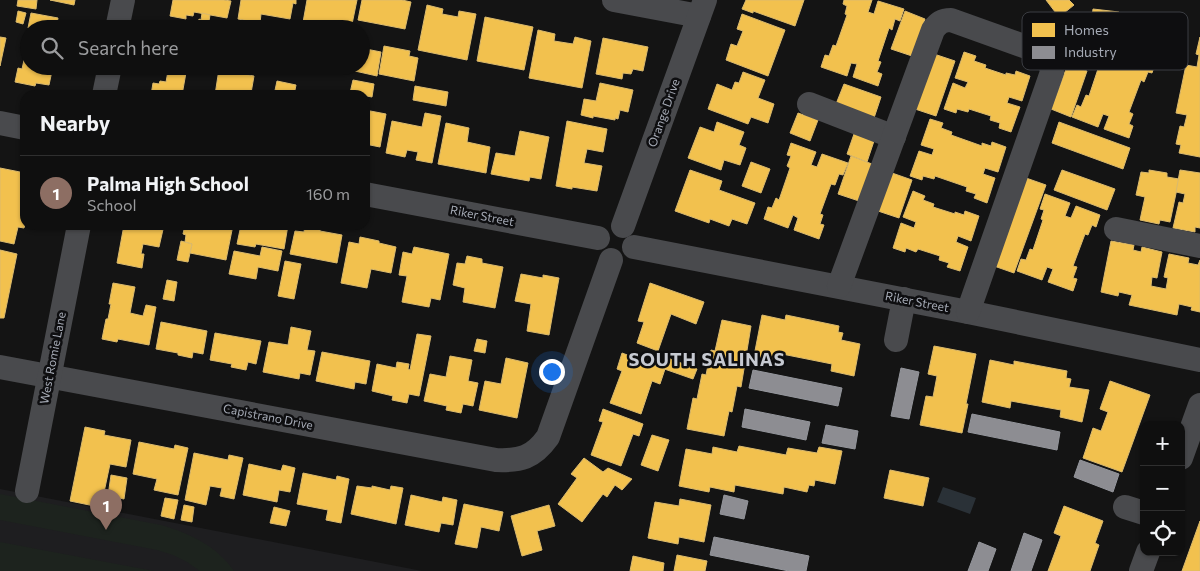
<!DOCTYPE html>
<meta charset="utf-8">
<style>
body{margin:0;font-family:Commissioner,sans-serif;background:#1d1d1d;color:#f1f3f6}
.controls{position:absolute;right:15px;bottom:15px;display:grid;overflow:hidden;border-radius:10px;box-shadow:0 1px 4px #0004}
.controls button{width:45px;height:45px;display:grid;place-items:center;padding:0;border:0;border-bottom:1px solid #2f2f2f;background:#0f0f0f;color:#f1f3f6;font:25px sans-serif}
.you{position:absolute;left:551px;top:371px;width:18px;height:18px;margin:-12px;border:4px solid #fff;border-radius:50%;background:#1a73e8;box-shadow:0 0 0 8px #1a73e833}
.badge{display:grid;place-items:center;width:32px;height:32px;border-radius:50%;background:#72767d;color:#fff;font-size:16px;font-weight:700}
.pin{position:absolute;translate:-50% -41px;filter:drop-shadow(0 1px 2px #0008)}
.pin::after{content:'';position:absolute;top:26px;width:18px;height:15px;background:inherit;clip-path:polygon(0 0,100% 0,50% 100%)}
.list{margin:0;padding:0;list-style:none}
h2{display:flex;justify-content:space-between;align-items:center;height:65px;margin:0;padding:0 20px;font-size:21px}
h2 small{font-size:16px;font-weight:400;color:#9b9c9e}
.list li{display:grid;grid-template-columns:32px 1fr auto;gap:15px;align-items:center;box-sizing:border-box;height:75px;padding:0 20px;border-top:1px solid #2f2f2f}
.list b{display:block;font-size:19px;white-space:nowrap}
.list p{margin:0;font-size:16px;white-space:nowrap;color:#9b9c9e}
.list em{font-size:16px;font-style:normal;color:#9b9c9e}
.icon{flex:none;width:28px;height:28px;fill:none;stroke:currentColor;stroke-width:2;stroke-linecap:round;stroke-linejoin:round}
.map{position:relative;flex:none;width:1200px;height:571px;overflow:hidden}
.search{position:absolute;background:#0f0f0f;box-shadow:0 1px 4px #0004;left:20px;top:20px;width:350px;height:55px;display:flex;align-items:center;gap:12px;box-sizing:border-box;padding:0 18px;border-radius:28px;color:#9b9c9e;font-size:19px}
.panel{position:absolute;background:#0f0f0f;box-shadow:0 1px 4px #0004;left:20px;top:90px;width:350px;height:140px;border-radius:15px}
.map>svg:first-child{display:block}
.built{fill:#1e1e20}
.green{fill:#1d231e}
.water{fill:#2a3137}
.homes{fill:#f2c14e;stroke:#dbba6d}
.industry{fill:#8d8d92;stroke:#94969c}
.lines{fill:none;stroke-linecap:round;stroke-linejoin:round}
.minor{stroke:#494a4d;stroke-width:24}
.labels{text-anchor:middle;stroke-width:5;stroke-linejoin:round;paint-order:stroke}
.street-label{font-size:12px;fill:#a5aab5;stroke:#0e0e10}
.district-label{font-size:18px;font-weight:bold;letter-spacing:1px;fill:#c6c9d1;stroke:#0e0e10}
.key{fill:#0e0e10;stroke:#3b3d42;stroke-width:1}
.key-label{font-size:14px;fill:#a5aab5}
</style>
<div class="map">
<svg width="1200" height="571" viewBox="0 0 1200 571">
<rect width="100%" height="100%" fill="#141414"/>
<path class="built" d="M0,489l422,82h-422z"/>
<g class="green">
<path d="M0,494l161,31c28,8 56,21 73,46h-34l-13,-9 -14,-7 -16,-5 -157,-30z"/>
<path d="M0,542l154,29h-154z"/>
</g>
<path class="water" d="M943,487l33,11 -6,16 -33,-12z"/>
<g class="homes">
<path d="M18,0h19l-1,9 -19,-3z"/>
<path d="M50,0h25l-1,5z"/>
<path d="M173,0h51l7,1 -4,17 -33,-6 -1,4 -7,-1v4l-16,-3z"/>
<path d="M241,0h55v4l-3,-1 -3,16 -29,-5 -1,9 -22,-4z"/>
<path d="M307,0h50l-6,29 -49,-1z"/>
<path d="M362,0h40l9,2 -6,27 -47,-9z"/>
<path d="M746,0h58l-9,26 -42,-15v2l-11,-4z"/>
<path d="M844,0h28l-4,12 6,2 4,-13 26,8 -4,12 -5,-2 -3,11 -3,-2 -11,33 3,1 -4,10 5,2 -4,12 -25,-9 4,-13 -6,-1 -4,13 -26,-9 4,-12 4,1 4,-11 3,1 11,-31 -2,-1 2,-8 -4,-2z"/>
<path d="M1046,0h23l5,5 -15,12z"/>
<path d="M427,5l16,4 -1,5 16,3 1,-6 17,3 -9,46 -49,-10z"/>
<path d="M1093,9l26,3 -2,16 -26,-3z"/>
<path d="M18,11l8,2 -3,11 -7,-2z"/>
<path d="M905,11l20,8 -13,37 -21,-7z"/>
<path d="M31,13l27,5 -2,11 -28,-1z"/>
<path d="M202,13l8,2 -1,6 10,2 -1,4 3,2h-24l2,-10 2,1z"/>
<path d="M742,14l43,16 -17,46 -42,-16 5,-16 6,2 6,-15 -6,-2z"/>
<path d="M485,17l48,10 -9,43 -47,-9z"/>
<path d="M538,30l17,4 -1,7 19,3 2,-7 16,4 -9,47 -53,-10z"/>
<path d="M0,37l6,1 -6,28z"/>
<path d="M1200,37v120l-21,-4 2,-8 -5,-1 4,-18 4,1 3,-12 -11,-2 10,-48 11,2 2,-12 -3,-1z"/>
<path d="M29,38v28h24l-4,19 -13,-2 -1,3 -20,-4 3,-14 4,1z"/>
<path d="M603,38l45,9 -5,24 -10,-2 -2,5 -8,-1 -1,6 -26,-5z"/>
<path d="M1101,41l25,9 -5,13 6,2 4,-13 25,9 -4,12 -4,-1 -4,10 -3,-2 -12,32 4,2 -4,10 4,2 -4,12 -25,-9 5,-13 -6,-2 -5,13 -26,-10 5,-12 4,2 5,-12 3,1 10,-30 -2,-1 3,-8 -4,-2z"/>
<path d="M384,46l26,5 -1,5 9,2 -4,23 -35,-7z"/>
<path d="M361,48l20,4 -4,24 -31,-7 1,-3h14z"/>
<path d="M964,52l12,4 -2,5 12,4 -1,3 21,7v-2l9,2 1,-4 14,5 -8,25 -13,-4 -2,6 13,4 -9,25 -12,-4 1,-5 -10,-3 1,-4 -22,-7 -1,3 -11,-3 -1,4 -12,-4 9,-26 12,5 3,-6 -13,-4z"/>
<path d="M934,54l21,7 -19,55 -21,-7z"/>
<path d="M1068,64l19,7 -16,46 -20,-8z"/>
<path d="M169,66l18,1 -5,28h-31l2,-12 6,1 1,-3 6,1z"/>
<path d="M260,66h17l-1,5 -16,-3z"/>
<path d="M219,69l35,7 -3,17 10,2h-46z"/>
<path d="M743,72l22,8 -7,18 16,6 -6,19 -17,-6 -3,7 -40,-15 9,-25 15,6 3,-8 4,1z"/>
<path d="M353,80l21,4 -2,13 -22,-4z"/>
<path d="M277,81l19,4 -2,10h-20z"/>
<path d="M600,83l33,7 -5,22 -8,-2 -2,9 -3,-1v2l-22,-4v2l-12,-3 3,-16 12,2z"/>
<path d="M844,84l37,13 -7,21 -38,-14z"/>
<path d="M415,86l33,6 -2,14 -33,-6z"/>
<path d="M365,110l21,4 -6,33 -15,-3z"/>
<path d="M425,113l16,3 -9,47 -16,-3 2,-8 -11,-2 -2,7 -19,-4 6,-32 30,6z"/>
<path d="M798,113l20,7 -8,21 -20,-8z"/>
<path d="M930,119l13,4 -2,5 11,4 -1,3 31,11v-3l9,3 1,-4 14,5 -8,25 -13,-4 -2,6 12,4 -8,25 -13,-5 2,-4 -10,-3 1,-4 -32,-11 -1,3 -11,-3 -1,4 -12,-4 9,-25 13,4 2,-6 -13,-4z"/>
<path d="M567,121l40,8 -4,23 -16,-3 -3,14 18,3 -5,25 -25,-4v2l-16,-3z"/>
<path d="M717,122l27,10 -5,13 7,3 -6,17 -16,-5 -3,10 -33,-12 12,-31 14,5z"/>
<path d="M1059,122l71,26 -7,21 -71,-26z"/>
<path d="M446,123l23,5 -2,14 23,5 -4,26 -48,-9z"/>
<path d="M520,131l29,6 -8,42 -11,-2 -1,4 -38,-7 5,-21 19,3z"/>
<path d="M854,134l20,7 -7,21 -20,-8z"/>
<path d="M791,143l25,9 -5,13 6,2 5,-13 26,9 -5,12 -4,-1 -4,11 -4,-1 -11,30 3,1 -3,9 4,1 -5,14 -25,-9 4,-12 -5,-3 -5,13 -24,-9 4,-12 4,1 4,-10 3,2 11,-32 -3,-2 4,-10 -4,-1z"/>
<path d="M851,156l21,8 -13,37 -21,-7z"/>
<path d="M751,162l19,7 -9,24 -19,-7z"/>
<path d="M0,168l25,5v52l-1,3 -6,-1 -4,17 -14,-3z"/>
<path d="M690,170l32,11 -3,9 36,13 -8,21 -15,-5 -3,7 -19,-7 -1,4 -34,-12z"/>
<path d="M1062,170l53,19 -8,21 -53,-20z"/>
<path d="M1149,170l18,3v4l12,2 -9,43 -10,-2 -1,4 -19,-4 5,-23 -9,-2 5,-23 8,1z"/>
<path d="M1180,170l20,3v55l-5,-1v5l-22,-4 6,-26 4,1 2,-9 -9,-2z"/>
<path d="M892,173l20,7 -13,38 -21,-7z"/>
<path d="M1026,178l20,7 -32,88 -20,-7z"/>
<path d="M913,191l12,5 -2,4 11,4 -1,3 22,7v-2l9,3 1,-4 14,5 -8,25 -13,-5 -2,6 12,5 -8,24 -13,-4 2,-4 -10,-3 1,-4 -22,-7 -2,3 -10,-4 -1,4 -12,-4 8,-25 13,5 2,-6 -13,-5z"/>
<path d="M1045,194l25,9 -5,13 6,2 5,-12 24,9 -4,12 -4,-2 -4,10 -3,-1 -12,32 4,1 -4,11 4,1 -4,12 -25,-9 5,-13 -6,-2 -5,13 -25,-9 4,-12 5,1 4,-11 3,1 10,-30 -2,-1 3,-9 -4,-1z"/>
<path d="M124,225h40l-5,22 -16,-3 -2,10h3l-2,14 -25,-5z"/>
<path d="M185,225h48l-7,35 -36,-7 2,-9 -7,-2 1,-7 -3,-1z"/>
<path d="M241,225h47l-4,24 -28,-5 -1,3 -18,-3z"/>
<path d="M305,225l15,3v3l22,4 -5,28 -47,-9 5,-23 9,1z"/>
<path d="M360,237l19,4v2l17,4 -5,26 -20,-4 -4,19 -26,-5 8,-41 10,2z"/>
<path d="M181,241l11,3 -4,18 -11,-2z"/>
<path d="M1111,241l23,4 -1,5 8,2 1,-5 20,5 -5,26 -5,-1 -1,9 15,3 2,-11 -4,-1 5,-23 20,4 -1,5 10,2 2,-5v52l-9,-2 1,-3 -13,-3 -2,11 -48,-10 3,-10 -13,-3 -1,4 -17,-4z"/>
<path d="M262,247l20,4 -4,20 -20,-4 -2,12 -27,-5 5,-23 26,5z"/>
<path d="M414,247l35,7 -9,46 -9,-2 -2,9 -27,-5 5,-26 -8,-1 4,-23 9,2z"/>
<path d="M0,250l17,4 -13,64h-4z"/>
<path d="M467,256l15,3v4l21,4 -8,41 -32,-6 2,-14 -12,-3 4,-22 8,1z"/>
<path d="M285,261l16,3 -7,35 -16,-3z"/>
<path d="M521,274l22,4v-3l16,3 -10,57 -22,-4 4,-27 -16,-3z"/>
<path d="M167,280l10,2 -3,19 -11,-2z"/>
<path d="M113,283l22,4 -5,26 13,3 3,-11 10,2 -7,38 -31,-6 -1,3 -15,-3 4,-20h2l3,-15h-2z"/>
<path d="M650,283l54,19 -8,22 -25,-10 -13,37 -21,-8 7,-21 -6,-1z"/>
<path d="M762,315l23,5 1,-5 53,11 -1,6 5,1 -2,7 19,4 -6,32 -23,-5 1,-7 -50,-10 -1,7 -27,-5z"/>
<path d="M722,320l29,6 -10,61 -4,-1 -5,26 -3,-1 -5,25 -37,-7 6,-31 4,1 5,-25 4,1 5,-25 4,1z"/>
<path d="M161,322l46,9 -4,23 -10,-2 -1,6 -14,-3v-2l-22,-4z"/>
<path d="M291,327l20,4 -4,19 8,1 -5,24 -10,-2 -1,6 -36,-7 6,-30 19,3z"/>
<path d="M215,333l46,8 -5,23 -8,-2 -2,8 -15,-3 1,-3 -22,-4z"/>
<path d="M417,334l14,2 -12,60 -10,-2 -2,9 -15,-3 1,-4 -21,-5 5,-27 19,4 1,-6 12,2 -1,5 2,1z"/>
<path d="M477,339l10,2 -2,12 -11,-2z"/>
<path d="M934,346l42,8 -10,50h2l-6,29 -42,-8 6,-29 7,1 4,-21 -9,-2z"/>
<path d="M322,352l48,9 -4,23 -11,-2 -1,7 -38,-8z"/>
<path d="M622,353l43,16 -5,15 -8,-3 -11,33 -31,-11 12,-32 -5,-2z"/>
<path d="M657,354l40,15 -4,10 -40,-14z"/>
<path d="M450,356l22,4 -4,21 10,2 -5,23 -10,-2 -2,9 -15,-3 1,-4 -23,-5 6,-27 16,3z"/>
<path d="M506,358l22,5 -11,55 -38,-8 6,-29 16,3z"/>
<path d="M990,360l24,5v-4l53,10 -1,7 5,1 -2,8 20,3 -7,32 -22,-5 1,-7 -50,-9 -1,7 -28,-6z"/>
<path d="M1110,381l40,14 -28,77 -39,-14 10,-30 8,3 7,-19 -8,-3z"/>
<path d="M603,409l40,15 -4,12 -6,-2 -12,32 -30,-11 12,-33 -4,-1z"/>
<path d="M85,427l20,4 -1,4 27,5 -5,27 -16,-3 -7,33 8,1 -2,11 -39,-8z"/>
<path d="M652,435l17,5 -11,31 -17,-6z"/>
<path d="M139,442l35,7 1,-4 13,3 -10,47 -24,-5 3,-11 -24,-5z"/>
<path d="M739,446l47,9 2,-7 29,5 2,-6 23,4 -7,33 -20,-4 -1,6 -5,-1 -2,7 -23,-5 -1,7 -48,-9 -1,7 -24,-5 -1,5 -30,-6 7,-37 26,5 1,-7 24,5z"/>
<path d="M194,453l34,7 1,-5 14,3 -9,41 -14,-3 2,-8 -12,-2 -4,19 -21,-5z"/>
<path d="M584,458l19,14 5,-4 24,11 -10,11 -7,-5 -8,12 -4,-3 -21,28 -24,-18 19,-26 -6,-4z"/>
<path d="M249,464l32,7 2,-6 12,3 -5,24 -11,-2 -2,12 -34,-7z"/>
<path d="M890,470l39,8 -6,28 -39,-8z"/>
<path d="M303,473l33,7 1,-4 12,3 -8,44 -15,-3 2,-10 -31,-6z"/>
<path d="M111,475l16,3 -3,21 -16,-3z"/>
<path d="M357,486l15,2v-2l18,4 1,-4 12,2 -7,36 -45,-10z"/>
<path d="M411,495l31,7 1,-5 14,3 -4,25 -12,-2 -2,9 -34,-7z"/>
<path d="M165,498l13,2 -4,19 -13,-3z"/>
<path d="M680,499l31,6 -7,37 -25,-5 -1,7 -30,-6 7,-36 24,4z"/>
<path d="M464,504l39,8 -4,19 -18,-4 -4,21 -22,-4z"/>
<path d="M184,505l10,2 -2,15 -11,-2z"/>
<path d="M549,505l6,21 -18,5 5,19 -20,6 -11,-40z"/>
<path d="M1064,506l39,15 -8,22 4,2 -9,26h-42l13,-35 -7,-3z"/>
<path d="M274,507l16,4 -4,15 -16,-3z"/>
<path d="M1200,521v50h-18z"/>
<path d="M677,555l30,6 -2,10h-31z"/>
<path d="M633,556l31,7 -1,8h-33z"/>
</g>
<g class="industry">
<path d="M901,368l18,4 -10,47 -18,-3z"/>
<path d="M753,370l89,18 -4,18 -89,-18z"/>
<path d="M745,409l65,13 -4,18 -64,-13z"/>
<path d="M972,414l88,18 -3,18 -89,-18z"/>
<path d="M826,425l32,6 -3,18 -33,-6z"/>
<path d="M1080,460l39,14 -6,18 -39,-15z"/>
<path d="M724,495l24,6 -4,18 -24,-5z"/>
<path d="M1024,533l18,7 -11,31h-20z"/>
<path d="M714,537l95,19 -3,15h-17l-79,-16z"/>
<path d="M979,542l17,7 -8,22h-20z"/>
</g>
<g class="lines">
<g class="minor">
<path d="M614,0l85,16"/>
<path d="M117,29l6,-29"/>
<path d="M104,95l6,-29"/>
<path d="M809,104l85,33"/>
<path d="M0,123l25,5"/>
<path d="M365,194l233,44"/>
<path d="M623,226l82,-226"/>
<path d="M1116,229l84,17"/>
<path d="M634,247l334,65 232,48"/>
<path d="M839,286l94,-256c5,-7 9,-10 18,-10l92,33 6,5 3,14 -84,240"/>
<path d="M896,340l8,-41"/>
<path d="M0,367l496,93c24,1 37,-2 52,-23l63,-177"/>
<path d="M1181,458l19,-53"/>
<path d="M27,491l52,-266"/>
<path d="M1125,507l19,6"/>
<path d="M1141,571l7,-19"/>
</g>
</g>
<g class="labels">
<g class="street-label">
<text transform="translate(664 113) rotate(-70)" y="4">Orange Drive</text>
<text transform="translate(482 216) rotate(11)" y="4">Riker Street</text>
<text transform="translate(917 302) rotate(11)" y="4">Riker Street</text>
<text transform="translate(53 358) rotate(-79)" y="4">West Romie Lane</text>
<text transform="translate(268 417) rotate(11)" y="4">Capistrano Drive</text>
</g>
<g class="district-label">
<text x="707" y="366">SOUTH SALINAS</text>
</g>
</g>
<rect x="1022" y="12" width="166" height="58" rx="8" class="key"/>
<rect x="1032" y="23" width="23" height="14" fill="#f2c14e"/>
<rect x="1032" y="46" width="23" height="13" fill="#8d8d92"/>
<g class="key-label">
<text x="1064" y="35">Homes</text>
<text x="1064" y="57">Industry</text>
</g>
</svg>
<div class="controls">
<button>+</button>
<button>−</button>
<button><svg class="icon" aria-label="locate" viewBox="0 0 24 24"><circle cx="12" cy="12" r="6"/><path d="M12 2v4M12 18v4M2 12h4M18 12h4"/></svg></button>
</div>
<div class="you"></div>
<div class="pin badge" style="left:106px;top:530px;background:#8d6e63">1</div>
<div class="search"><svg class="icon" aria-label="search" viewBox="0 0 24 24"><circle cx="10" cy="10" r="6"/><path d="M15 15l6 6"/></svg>Search here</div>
<section class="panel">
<h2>Nearby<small></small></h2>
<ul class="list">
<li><span class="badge" style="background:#8d6e63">1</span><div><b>Palma High School</b><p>School</p></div><em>160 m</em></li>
</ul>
</section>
</div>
